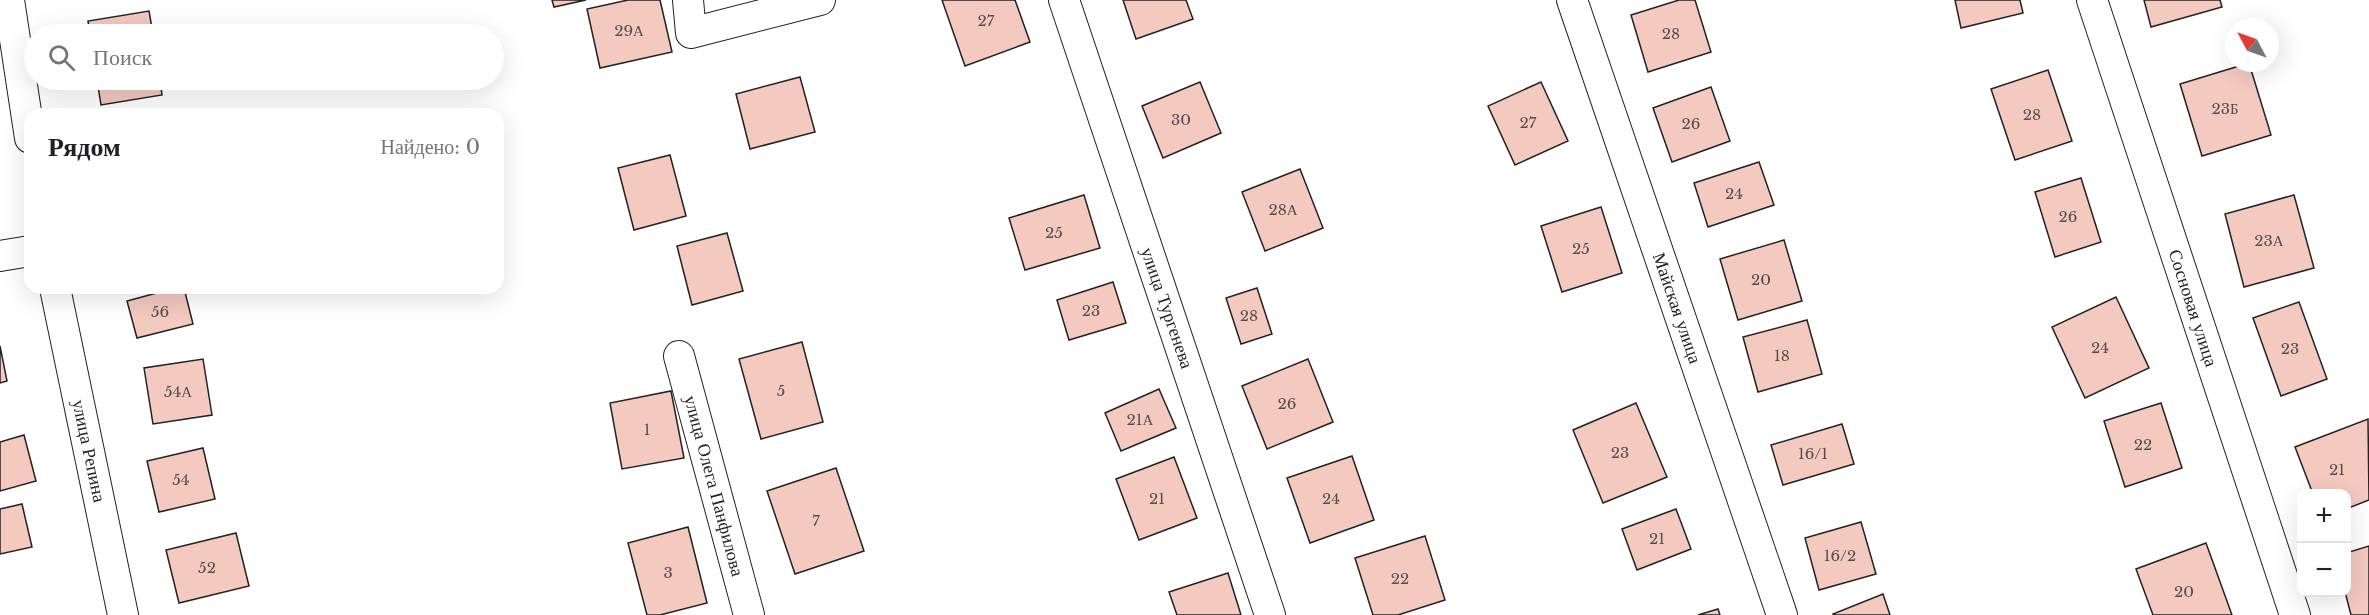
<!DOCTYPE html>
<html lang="ru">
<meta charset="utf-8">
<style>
body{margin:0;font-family:"Libre Baskerville",serif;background:#f6f6f6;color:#202124}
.controls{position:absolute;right:18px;bottom:18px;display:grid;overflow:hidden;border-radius:12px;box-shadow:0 6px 24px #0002}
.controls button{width:54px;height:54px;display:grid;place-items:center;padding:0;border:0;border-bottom:2px solid #e0e0e0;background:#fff;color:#202124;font:30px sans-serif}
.compass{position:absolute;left:2225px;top:18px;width:54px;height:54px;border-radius:50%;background:#fff;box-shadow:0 6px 24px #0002;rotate:311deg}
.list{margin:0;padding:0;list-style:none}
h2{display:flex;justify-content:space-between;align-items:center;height:78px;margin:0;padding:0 24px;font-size:26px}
h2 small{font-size:20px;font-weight:400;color:#757577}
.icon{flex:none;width:33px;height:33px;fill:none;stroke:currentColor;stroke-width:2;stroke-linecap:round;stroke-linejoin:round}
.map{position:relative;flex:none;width:2369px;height:615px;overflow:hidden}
.search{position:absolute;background:#fff;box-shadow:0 6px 24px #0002;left:24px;top:24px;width:480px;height:66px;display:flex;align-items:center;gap:15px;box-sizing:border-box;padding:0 21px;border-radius:33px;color:#757577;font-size:22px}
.panel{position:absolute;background:#fff;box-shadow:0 6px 24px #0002;left:24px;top:108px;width:480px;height:186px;border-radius:18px}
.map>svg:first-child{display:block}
.building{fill:#f3c9c0;stroke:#222;stroke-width:1.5}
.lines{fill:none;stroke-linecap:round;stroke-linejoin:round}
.minor-casing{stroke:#222;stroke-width:32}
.minor{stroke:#fff;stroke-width:30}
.labels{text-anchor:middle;stroke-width:4.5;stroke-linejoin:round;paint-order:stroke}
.number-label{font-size:15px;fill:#564c4a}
.street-label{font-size:18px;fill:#222;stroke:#fff}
</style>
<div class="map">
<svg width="2369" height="615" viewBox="0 0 2369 615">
<rect width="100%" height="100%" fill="#fff"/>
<g class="building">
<path d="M552,0h34l-32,7z"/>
<path d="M628,0h32l12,52 -72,16 -13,-59z"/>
<path d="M942,0h73l15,42 -65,24z"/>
<path d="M1123,0h63l7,19 -57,20z"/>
<path d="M1679,0h16l16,52 -63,20 -17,-57z"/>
<path d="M1955,0h65l3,13 -62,15z"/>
<path d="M2144,0h76l2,7 -71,20z"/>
<path d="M149,11l4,23h-63l-2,-13z"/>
<path d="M2249,63l22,72 -69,21 -22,-72z"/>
<path d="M2048,70l24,71 -57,19 -24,-71z"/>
<path d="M800,77l15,55 -65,17 -14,-55z"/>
<path d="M97,80h63l2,15 -61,10z"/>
<path d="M1200,82l21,51 -58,25 -21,-52z"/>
<path d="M1541,82l27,59 -53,24 -27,-59z"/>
<path d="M1711,87l19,54 -58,21 -19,-54z"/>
<path d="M670,155l16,61 -52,14 -16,-62z"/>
<path d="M1759,162l15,43 -66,22 -14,-44z"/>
<path d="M1300,169l23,59 -58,23 -23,-59z"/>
<path d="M2081,178l20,64 -46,15 -20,-65z"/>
<path d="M1084,195l16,53 -75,22 -16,-52z"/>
<path d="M2294,195l20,73 -70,19 -19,-73z"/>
<path d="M1601,207l21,66 -60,19 -21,-66z"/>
<path d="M727,233l16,58 -51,14 -15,-59z"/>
<path d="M1784,240l18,61 -64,19 -18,-61z"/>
<path d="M1113,282l13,41 -57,17 -12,-40z"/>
<path d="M175,288h9l9,36 -56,14 -10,-37z"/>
<path d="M1257,288l15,46 -31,10 -15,-46z"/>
<path d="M2116,297l33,71 -64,30 -33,-71z"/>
<path d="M2299,302l28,77 -46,17 -28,-78z"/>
<path d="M1807,320l15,54 -64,18 -15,-55z"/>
<path d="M802,342l21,80 -62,17 -22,-80z"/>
<path d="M0,346l7,35 -7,2z"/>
<path d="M203,359l9,56 -59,9 -9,-56z"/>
<path d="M1308,359l25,63 -66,27 -25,-63z"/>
<path d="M1159,389l17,39 -55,23 -16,-38z"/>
<path d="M671,391l13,67 -62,11 -12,-66z"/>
<path d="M1636,403l31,74 -64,26 -30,-73z"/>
<path d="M2161,403l21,65 -57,19 -21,-66z"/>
<path d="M2368,419l1,81 -23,9v-15h-33l-18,-47z"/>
<path d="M1842,424l12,40 -71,21 -12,-40z"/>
<path d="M24,435l12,46 -36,10v-49z"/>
<path d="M203,448l12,51 -56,13 -12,-51z"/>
<path d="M1352,456l22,64 -64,23 -23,-65z"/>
<path d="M1174,457l23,61 -58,22 -23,-61z"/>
<path d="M836,468l28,83 -69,23 -28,-83z"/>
<path d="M22,504l10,43 -32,7v-45z"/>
<path d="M1676,509l15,40 -54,21 -15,-41z"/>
<path d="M1861,522l15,52 -57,16 -14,-52z"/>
<path d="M688,527l19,76 -47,12h-13l-19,-72z"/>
<path d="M236,533l13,53 -70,17 -13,-53z"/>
<path d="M1425,536l20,64 -47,15h-25l-18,-57z"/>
<path d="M2206,543l26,72h-79l-17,-46z"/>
<path d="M2369,546v69h-18l-6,-23 1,-39z"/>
<path d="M1228,573l13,42h-64l-8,-23z"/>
<path d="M1883,594l7,21h-56l-1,-1z"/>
<path d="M1718,609l2,6h-22z"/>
</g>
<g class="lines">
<g class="minor-casing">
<g id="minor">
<path d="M9,0l21,138"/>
<path d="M688,0l3,33 129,-33"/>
<path d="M1064,0l206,615"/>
<path d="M1572,0l210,615"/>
<path d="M2092,0l203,615"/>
<path d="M0,256l30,-5"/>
<path d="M55,288l68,327"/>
<path d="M679,356l70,259"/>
</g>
</g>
<use href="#minor" class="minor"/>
</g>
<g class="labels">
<g class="number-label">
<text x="986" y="26">27</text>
<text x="629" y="36">29А</text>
<text x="1671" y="39">28</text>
<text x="2225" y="114">23Б</text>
<text x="2032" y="120">28</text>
<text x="1181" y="125">30</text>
<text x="1528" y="128">27</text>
<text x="1691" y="129">26</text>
<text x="1734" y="199">24</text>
<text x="1283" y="215">28А</text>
<text x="2068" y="222">26</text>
<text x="1054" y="238">25</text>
<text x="2269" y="246">23А</text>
<text x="1581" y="254">25</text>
<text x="1761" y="285">20</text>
<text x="1091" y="316">23</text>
<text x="160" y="317">56</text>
<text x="1249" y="321">28</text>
<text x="2100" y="353">24</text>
<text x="2290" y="354">23</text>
<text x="1782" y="361">18</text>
<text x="781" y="396">5</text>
<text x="178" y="397">54А</text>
<text x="1287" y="409">26</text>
<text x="1140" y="425">21А</text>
<text x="647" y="435">1</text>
<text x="2143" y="450">22</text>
<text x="1620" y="458">23</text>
<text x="1813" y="459">16/1</text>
<text x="2337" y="475">21</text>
<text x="181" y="485">54</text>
<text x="1157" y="504">21</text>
<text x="1331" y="504">24</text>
<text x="816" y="526">7</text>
<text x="1657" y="544">21</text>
<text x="1840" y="561">16/2</text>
<text x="207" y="573">52</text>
<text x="668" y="578">3</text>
<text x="1400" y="584">22</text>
<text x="2184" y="597">20</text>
</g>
<g class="street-label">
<text transform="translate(1167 308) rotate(71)" y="6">улица Тургенева</text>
<text transform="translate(1677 308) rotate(71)" y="6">Майская улица</text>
<text transform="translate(2193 308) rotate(72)" y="6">Сосновая улица</text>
<text transform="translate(89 451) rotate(78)" y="6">улица Репина</text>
<text transform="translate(714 486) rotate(75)" y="6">улица Олега Панфилова</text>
</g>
</g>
</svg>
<div class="controls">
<button>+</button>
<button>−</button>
</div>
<svg class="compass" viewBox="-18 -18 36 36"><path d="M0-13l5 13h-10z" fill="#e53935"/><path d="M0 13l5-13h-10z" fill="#757577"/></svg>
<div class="search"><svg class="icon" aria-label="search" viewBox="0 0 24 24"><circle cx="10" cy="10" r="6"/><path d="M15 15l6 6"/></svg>Поиск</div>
<section class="panel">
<h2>Рядом<small>Найдено: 0</small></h2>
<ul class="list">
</ul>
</section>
</div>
